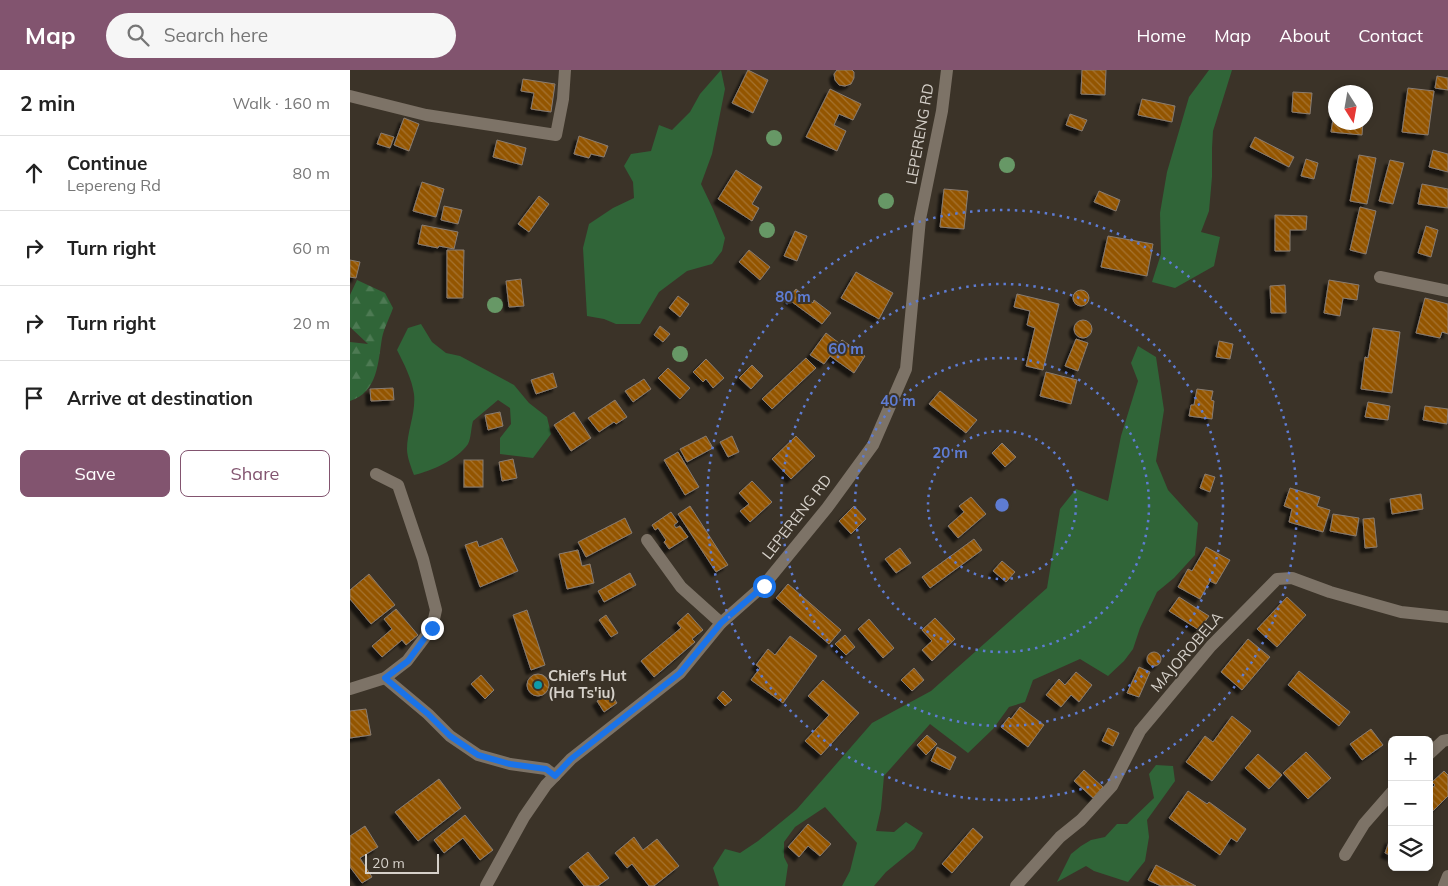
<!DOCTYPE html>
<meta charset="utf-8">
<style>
body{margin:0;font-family:Mulish,sans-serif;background:#f6f6f6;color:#222}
.controls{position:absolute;right:15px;bottom:15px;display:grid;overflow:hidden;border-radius:8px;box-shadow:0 2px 8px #0003}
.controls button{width:45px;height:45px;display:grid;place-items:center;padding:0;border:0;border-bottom:1px solid #e0e0e0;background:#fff;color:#222;font:25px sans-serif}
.compass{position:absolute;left:978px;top:15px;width:45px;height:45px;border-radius:50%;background:#fff;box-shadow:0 2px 8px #0003;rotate:169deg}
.scale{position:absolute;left:15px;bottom:12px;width:74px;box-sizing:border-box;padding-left:5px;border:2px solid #d6d1ca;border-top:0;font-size:14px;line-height:18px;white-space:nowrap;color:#d6d1ca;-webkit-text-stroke:4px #3b3328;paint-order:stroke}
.stop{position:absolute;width:15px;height:15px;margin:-11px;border:4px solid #1a73e8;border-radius:50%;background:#fff}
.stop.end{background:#1a73e8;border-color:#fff;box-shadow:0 1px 5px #0008}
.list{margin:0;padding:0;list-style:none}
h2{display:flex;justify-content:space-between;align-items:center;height:65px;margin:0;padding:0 20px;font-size:21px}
h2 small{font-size:16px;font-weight:400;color:#767676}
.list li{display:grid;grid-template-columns:32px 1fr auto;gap:15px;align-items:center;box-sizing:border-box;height:75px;padding:0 20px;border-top:1px solid #e0e0e0}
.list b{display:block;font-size:19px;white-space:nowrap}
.list p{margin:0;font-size:16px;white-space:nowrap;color:#767676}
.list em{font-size:16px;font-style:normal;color:#767676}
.actions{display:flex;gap:10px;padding:15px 20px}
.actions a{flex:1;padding:11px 0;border:1px solid #82546f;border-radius:8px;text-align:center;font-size:18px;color:#82546f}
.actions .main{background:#82546f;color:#fff}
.icon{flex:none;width:28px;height:28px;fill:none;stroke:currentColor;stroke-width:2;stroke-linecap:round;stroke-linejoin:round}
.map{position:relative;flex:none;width:1098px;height:816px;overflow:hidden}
header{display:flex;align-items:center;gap:30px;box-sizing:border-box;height:70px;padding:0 25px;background:#82546f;color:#fff}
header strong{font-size:24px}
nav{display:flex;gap:28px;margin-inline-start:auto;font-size:18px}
.search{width:350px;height:45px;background:#f6f6f6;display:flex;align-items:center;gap:12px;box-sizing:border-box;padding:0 18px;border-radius:28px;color:#767676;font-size:19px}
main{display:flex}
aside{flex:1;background:#fff}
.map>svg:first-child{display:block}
.grass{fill:#306538}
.forest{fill:url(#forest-firs)}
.building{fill:url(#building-back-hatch);stroke:#887c72;filter:url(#shadow)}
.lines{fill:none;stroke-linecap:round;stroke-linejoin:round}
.minor{stroke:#7d7367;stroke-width:12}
.tree{fill:#679866}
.route{stroke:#1a73e8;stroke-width:6}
.ring{fill:none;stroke:#5e7cd3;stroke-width:2.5;stroke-dasharray:2.5 5}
.culture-dot{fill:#0f9aa8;stroke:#3b3328;stroke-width:2}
.labels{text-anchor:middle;stroke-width:4;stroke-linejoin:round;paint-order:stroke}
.street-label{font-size:15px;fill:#d6d1ca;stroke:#3b3328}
.poi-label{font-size:15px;font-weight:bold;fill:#d6d1ca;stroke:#3b3328;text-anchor:start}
.centre{fill:#5e7cd3;stroke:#3b3328;stroke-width:2.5}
.ring-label{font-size:15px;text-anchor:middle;font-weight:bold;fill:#5e7cd3;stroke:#3b3328;stroke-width:4;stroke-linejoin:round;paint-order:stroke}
</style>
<header>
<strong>Map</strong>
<div class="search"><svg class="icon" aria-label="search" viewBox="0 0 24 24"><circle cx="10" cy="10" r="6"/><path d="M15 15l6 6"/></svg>Search here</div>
<nav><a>Home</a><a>Map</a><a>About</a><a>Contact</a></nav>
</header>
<main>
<aside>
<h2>2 min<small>Walk · 160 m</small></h2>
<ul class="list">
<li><svg class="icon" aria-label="ahead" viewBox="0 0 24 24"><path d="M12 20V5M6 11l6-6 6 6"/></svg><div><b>Continue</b><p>Lepereng Rd</p></div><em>80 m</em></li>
<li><svg class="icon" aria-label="right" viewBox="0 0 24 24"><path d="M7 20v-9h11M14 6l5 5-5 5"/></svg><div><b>Turn right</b></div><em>60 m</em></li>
<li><svg class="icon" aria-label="right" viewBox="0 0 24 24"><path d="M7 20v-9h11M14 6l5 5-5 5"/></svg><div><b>Turn right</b></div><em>20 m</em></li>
<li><svg class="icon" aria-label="arrive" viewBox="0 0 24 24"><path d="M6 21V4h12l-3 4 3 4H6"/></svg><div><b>Arrive at destination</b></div></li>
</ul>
<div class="actions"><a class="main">Save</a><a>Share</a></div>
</aside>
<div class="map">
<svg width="1098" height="816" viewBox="0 0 1098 816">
<defs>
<pattern id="forest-firs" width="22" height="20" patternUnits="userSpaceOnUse" patternTransform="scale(1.25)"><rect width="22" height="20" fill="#306538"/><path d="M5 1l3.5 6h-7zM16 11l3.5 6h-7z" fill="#4d7a53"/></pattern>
<pattern id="building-back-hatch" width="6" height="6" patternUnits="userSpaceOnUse" patternTransform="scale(1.25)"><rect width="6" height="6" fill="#935500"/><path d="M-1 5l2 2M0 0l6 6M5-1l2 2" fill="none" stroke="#a67430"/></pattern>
<filter id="shadow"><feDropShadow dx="-4.5" dy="4.5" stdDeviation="1" flood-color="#0009"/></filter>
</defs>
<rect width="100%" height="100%" fill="#3b3328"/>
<g class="grass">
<path d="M371,0l4,19 -13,65 -11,30 12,25 12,29 -3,13 -10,13 -25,7 -28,21 -19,32h-24l-12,-5 -17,-3 -4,-68 6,-24 24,-16 21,-10 -1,-16 -9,-16 7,-12 20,-3 8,-26 13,5 18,-18 10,-18z"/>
<path d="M859,0h23l-19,61 -1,17v29l-3,34 -8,21 19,5 -6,29 -39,22 -23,-6 9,-28 -1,-41 7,-41 22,-75z"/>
<path d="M71,254l11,18 14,11 14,3 54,29 15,18 18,14 4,17 -18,24 -33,-4v-16l11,-14 -1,-16 -12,-8 -25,21c-2,7 -2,18 -5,23 -11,16 -37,27 -54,31 -3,-8 -7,-18 -7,-26 0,-18 9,-36 7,-55 -2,-15 -10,-30 -17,-44l11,-22z"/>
<path d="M788,276l18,11 8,53 -8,51 12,29 30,33 -3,32 -21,23 -17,14 -17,36 -7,21 -9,12 -16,15 -28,-17 -47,21 -8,22 -16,5 -16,22 -25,24 -38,-29 -46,52 -3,33 -5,22 18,1 12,-10 17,11 -9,16 -28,23 -12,14h-32l8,-15 7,-28 -32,-36 -30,20 -11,15v15l4,8 -3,21h-66l-6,-18 12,-19 15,4 18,-12 39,-32 75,-86 59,-32 116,-103 13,-79 16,-20 32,12 13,-65 17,-55 -7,-18z"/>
<path d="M806,695l17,1 2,15 -28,39 2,17 -4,24 -17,21 -34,-11 -8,-5 -29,16 14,-28 10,-8 10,-6 14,-3 12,-13h10l27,-26 -5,-24z"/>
</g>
<path class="forest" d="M7,210l28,13 8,15c-3,9 -9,20 -11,30 -4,24 -4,54 -32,63v-59l18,2 -18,-17v-32z"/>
<g class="building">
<path d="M398,0l20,10 -15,33 -21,-10z"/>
<path d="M487,0h15l2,2v6l-3,6 -6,2 -6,-1 -4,-5 -1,-6z"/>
<path d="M732,0h24l-1,25 -24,-1z"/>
<path d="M1087,6l11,2v12l-13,-2z"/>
<path d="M173,9l32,5 -4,28 -20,-3 3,-16 -13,-2z"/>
<path d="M1058,18l26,3 -6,44 -26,-3z"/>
<path d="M480,19l31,15 -8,16 -14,-6 -5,11 12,6 -9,20 -31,-14z"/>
<path d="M943,22l19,1 -2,21 -18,-2z"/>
<path d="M792,29l33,7 -3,16 -34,-7z"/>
<path d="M984,43h2v9h27l-1,13 -31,-3z"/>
<path d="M720,44l17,6 -5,11 -16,-6z"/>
<path d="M54,48l15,6 -10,27 -15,-6z"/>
<path d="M31,63l13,4 -4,11 -13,-4z"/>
<path d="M229,66l29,10 -4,11 -13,-3 -2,4 -15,-4z"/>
<path d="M905,67l39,20 -5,10 -39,-20z"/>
<path d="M147,70l29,8 -4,17 -29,-8z"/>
<path d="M1083,80l15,4v18l-19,-5z"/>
<path d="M1009,85l17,3 -9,46 -17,-3z"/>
<path d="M956,89l12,4 -4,16 -13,-3z"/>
<path d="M1040,90l14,3 -11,41 -14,-3z"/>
<path d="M386,100l26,17 -10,17 7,4 -7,13 -34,-22z"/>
<path d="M72,112l22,7 -8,28 -23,-6z"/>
<path d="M1072,114l26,5v19l-30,-4z"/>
<path d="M594,119l24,2 -4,38 -24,-2z"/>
<path d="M749,121l21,9 -4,11 -22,-9z"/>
<path d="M189,126l10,8 -20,28 -11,-8z"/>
<path d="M94,136l18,4 -4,14 -17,-4z"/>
<path d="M1010,137l16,4 -10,43 -16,-4z"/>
<path d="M925,145l32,1 -1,14h-16v21h-15z"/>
<path d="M72,155l36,7 -4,17 -15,-3 -1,2 -20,-4z"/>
<path d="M1076,156l12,4 -7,27 -13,-4z"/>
<path d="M445,161l12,5 -10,25 -13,-5z"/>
<path d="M758,166l45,8 -6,32 -46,-9z"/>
<path d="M97,180h17l-1,48h-16z"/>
<path d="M399,180l21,17 -10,13 -21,-18z"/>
<path d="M0,190l10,2 -4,16 -6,-1z"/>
<path d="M506,202l37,21 -14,26 -38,-21z"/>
<path d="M171,209l3,27 -15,1 -3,-26z"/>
<path d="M979,210l30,5 -2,15 -14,-2 -3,18 -16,-3z"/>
<path d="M935,215l1,28h-15l-1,-27z"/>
<path d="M446,219l17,14 1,-3 17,13 -9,11 -34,-25z"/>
<circle cx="731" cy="228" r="8"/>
<path d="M667,224l42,10 -16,66 -17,-4 9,-38 -8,-3 3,-14 -16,-4z"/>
<path d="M328,226l11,8 -9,13 -11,-9z"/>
<path d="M1075,228l23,6v30l-6,-2 -2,6 -24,-5z"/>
<circle cx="733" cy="259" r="9"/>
<path d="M310,256l10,8 -7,8 -9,-7z"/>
<path d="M1023,258l27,4 -8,61 -31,-4 4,-32 3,1z"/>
<path d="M476,263l13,10 3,-3 23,16 -11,17 -24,-17 -6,8 -14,-9z"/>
<path d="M726,269l12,4 -10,28 -13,-5z"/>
<path d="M869,271l14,3 -3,15 -14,-2z"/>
<path d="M456,288l10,10 -44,41 -10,-10z"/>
<path d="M356,289l18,19 -11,10 -7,-9 -3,3 -10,-10z"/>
<path d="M402,295l11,11 -12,13 -12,-11z"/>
<path d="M318,298l22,20 -10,11 -22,-21z"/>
<path d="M696,302l31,8 -6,24 -31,-8z"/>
<path d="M203,303l4,14 -21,7 -5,-14z"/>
<path d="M294,309l7,10 -18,13 -8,-11z"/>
<path d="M43,318l1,12 -23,1 -1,-12z"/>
<path d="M847,319l16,2 -2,9 3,1 -2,18 -23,-3 2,-11h3z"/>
<path d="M590,321l37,29 -11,13 -37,-29z"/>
<path d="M265,330l12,17 -11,7 -2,-2 -15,10 -11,-14z"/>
<path d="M1018,332l22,4 -2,14 -23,-3z"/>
<path d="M1075,336l23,3 -1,15 -24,-4z"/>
<path d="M150,342l3,14 -15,4 -3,-15z"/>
<path d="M224,342l17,26 -20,13 -17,-26z"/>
<path d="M356,366l7,12 -26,14 -7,-13z"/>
<path d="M382,366l7,16 -11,5 -8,-15z"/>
<path d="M446,366l19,20 -24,23 -19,-20z"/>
<path d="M652,373l14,14 -11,10 -13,-14z"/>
<path d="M328,382l21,35 -14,8 -21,-35z"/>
<path d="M163,389l4,19 -15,3 -3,-19z"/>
<rect x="114" y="390" width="19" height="27"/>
<path d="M855,404l10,3 -5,15 -10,-4z"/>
<path d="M402,411l20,21 -22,20 -10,-11 9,-7 -10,-11z"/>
<path d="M940,418l30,9 -3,9 13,4 -7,22 -34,-10 3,-13 -8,-3z"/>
<path d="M1071,424l2,15 -31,5 -2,-15z"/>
<path d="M621,427l15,17 -28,24 -10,-12 16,-14 -5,-6z"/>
<path d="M340,436l38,59 -12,7 -38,-58z"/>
<path d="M504,436l12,13 -15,15 -12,-13z"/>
<path d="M321,442l7,10 -4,3 2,3 4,-2 8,11 -19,12 -5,-7 2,-2 -8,-12 -3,2 -3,-5z"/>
<path d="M983,444l26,4 -3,18 -26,-5z"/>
<path d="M275,448l7,15 -46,24 -8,-15z"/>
<path d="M1024,448l3,29 -12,1 -2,-29z"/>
<path d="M152,468l16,33 -38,16 -15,-42 12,-4 2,6z"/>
<path d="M624,469l8,11 -52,38 -8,-11z"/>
<path d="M856,477l24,13 -14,24 -6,-3 -10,18 -22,-12 10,-18 4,2z"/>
<path d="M550,478l11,15 -15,10 -11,-14z"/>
<path d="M228,480l4,16 8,-2 4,19 -27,6 -8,-35z"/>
<path d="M652,491l13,11 -9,10 -13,-11z"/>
<path d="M280,503l6,12 -32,17 -6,-11z"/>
<path d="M19,504l26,31 -24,19 -21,-25v-9z"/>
<path d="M438,514l53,46 -12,14 -53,-46z"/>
<path d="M829,527l30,19 -10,14 -30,-19z"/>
<path d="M937,527l19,18 -29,32 -20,-18z"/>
<path d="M46,539l22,26 -12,10 -4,-5 -20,17 -10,-11 20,-17 -8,-10z"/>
<path d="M177,540l18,55 -14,5 -18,-55z"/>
<path d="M338,543l15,17 -11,9 3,3 -41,35 -13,-16 40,-33 -4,-5z"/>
<path d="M256,545l12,18 -7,4 -12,-17z"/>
<path d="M585,548l20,21 -23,22 -10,-11 10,-9 -10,-11z"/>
<path d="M519,549l25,29 -11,10 -25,-29z"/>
<path d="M495,565l10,12 -9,8 -11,-11z"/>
<path d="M440,566l27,20 -34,47 -32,-23 9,-12 -4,-3 12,-16 7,6z"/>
<path d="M898,569l22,18 -28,33 -21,-18z"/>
<circle cx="804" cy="589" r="7"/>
<path d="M789,597l11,5 -11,25 -12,-4z"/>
<path d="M564,598l10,12 -12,11 -11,-11z"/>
<path d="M949,601l51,41 -11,14 -51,-41z"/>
<path d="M726,602l16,13 -13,17 -8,-7 -10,12 -15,-12 13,-16 6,6z"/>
<circle cx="188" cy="615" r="11"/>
<path d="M131,605l13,15 -9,9 -14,-15z"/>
<path d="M473,610l36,33 -38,42 -16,-14 24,-26 -21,-19z"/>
<path d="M373,621l9,9 -7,6 -8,-8z"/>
<path d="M260,622l7,11 -13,9 -7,-11z"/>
<path d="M670,637l24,18 -16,22 -27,-20 8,-10 2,2z"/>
<path d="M16,639l5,26 -21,3v-27z"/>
<path d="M882,646l19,15 -39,50 -26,-19 19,-26 8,6z"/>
<path d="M758,658l11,5 -6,13 -11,-5z"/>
<path d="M1021,659l12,16 -21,15 -12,-16z"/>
<path d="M577,665l10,9 -11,11 -9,-10z"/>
<path d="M587,677l19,10 -6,13 -19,-9z"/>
<path d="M956,682l25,26 -23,21 -25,-26z"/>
<path d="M908,684l24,21 -13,14 -24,-21z"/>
<path d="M734,700l19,17 -10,11 -19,-17z"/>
<path d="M1094,701l4,4v21l-16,16 -3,-3v-18l6,-6 -3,-3z"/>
<path d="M89,709l22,29 -43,33 -23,-29z"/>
<path d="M838,721l19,13 2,-2 37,27 -9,13 -6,-4 -11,17 -51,-37z"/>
<path d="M115,745l28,35 -13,10 -17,-22 -19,15 -10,-13z"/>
<path d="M458,754l23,20 -11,12 -12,-10 -9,11 -11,-10z"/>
<path d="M15,756l13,21 -18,11 12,19 -10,6 -12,-16v-31z"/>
<path d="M623,758l10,9 -31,36 -10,-9z"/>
<path d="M284,767l9,13 14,-11 22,27 -25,20h-5l-17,-22 -5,4 -12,-15z"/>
<path d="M1040,769l2,1v16l-7,-3z"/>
<path d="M238,782l21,26 -11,8h-14l-15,-19z"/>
<path d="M806,795l40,21h-35l-13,-6z"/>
</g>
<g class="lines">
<g class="minor">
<path d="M0,26l76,19 130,20 7,-36 2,-29"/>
<path d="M1030,207l68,14"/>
<path d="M297,470l34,47 40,36"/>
<path d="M35,608l43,36 22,22 28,19 32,9 36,5 9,7"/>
<path d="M0,619l35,-11 22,-17 25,-33 4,-18 -13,-51 -25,-74 -22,-11"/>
<path d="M1079,684l14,-13 5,-1"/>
<path d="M995,785l19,-31 28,-32"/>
<path d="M136,816l38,-69 22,-32 25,-26 109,-86 41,-50 43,-38 63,-77 46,-63 33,-76 14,-150 22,-108 5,-41"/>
<path d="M666,816l44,-49 21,-17 31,-34 28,-55 71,-85 66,-67 15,-1 38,14 71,20 47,5"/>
<path d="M1094,816l4,-10"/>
</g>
</g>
<g class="tree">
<circle cx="424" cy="68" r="8"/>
<circle cx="657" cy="95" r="8"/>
<circle cx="536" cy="131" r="8"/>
<circle cx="417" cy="160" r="8"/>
<circle cx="145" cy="235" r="8"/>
<circle cx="330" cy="284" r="8"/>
</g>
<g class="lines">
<path class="route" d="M82,558l-24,33 -23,17 43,36 22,22 28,19 32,9 36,5 9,7 16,-17 109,-86 41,-50 43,-37"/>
</g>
<g class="ring">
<circle cx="652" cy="435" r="74"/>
<circle cx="652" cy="435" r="147"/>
<circle cx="652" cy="435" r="221"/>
<circle cx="652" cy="435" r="295"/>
</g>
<circle class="culture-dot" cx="188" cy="615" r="5"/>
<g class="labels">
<g class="street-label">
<text transform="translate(570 64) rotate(-80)" y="5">LEPERENG RD</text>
<text transform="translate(447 447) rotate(-52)" y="5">LEPERENG RD</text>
<text transform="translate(837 582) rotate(-49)" y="5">MAJOROBELA</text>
</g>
<g class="poi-label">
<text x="198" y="611">Chief's Hut<tspan x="198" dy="17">(Ha Ts'iu)</tspan></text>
</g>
</g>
<circle cx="652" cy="435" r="8" class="centre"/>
<g class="ring-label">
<text x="443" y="232">80 m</text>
<text x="496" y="284">60 m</text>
<text x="548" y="336">40 m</text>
<text x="600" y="388">20 m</text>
</g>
</svg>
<div class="controls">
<button>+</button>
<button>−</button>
<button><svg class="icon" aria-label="layers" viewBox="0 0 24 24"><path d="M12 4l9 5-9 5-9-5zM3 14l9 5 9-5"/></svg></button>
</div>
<svg class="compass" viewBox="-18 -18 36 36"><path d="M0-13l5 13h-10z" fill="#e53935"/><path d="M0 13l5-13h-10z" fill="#767676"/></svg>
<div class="scale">20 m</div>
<div class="stop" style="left:414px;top:516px"></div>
<div class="stop end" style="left:82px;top:558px"></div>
</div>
</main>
